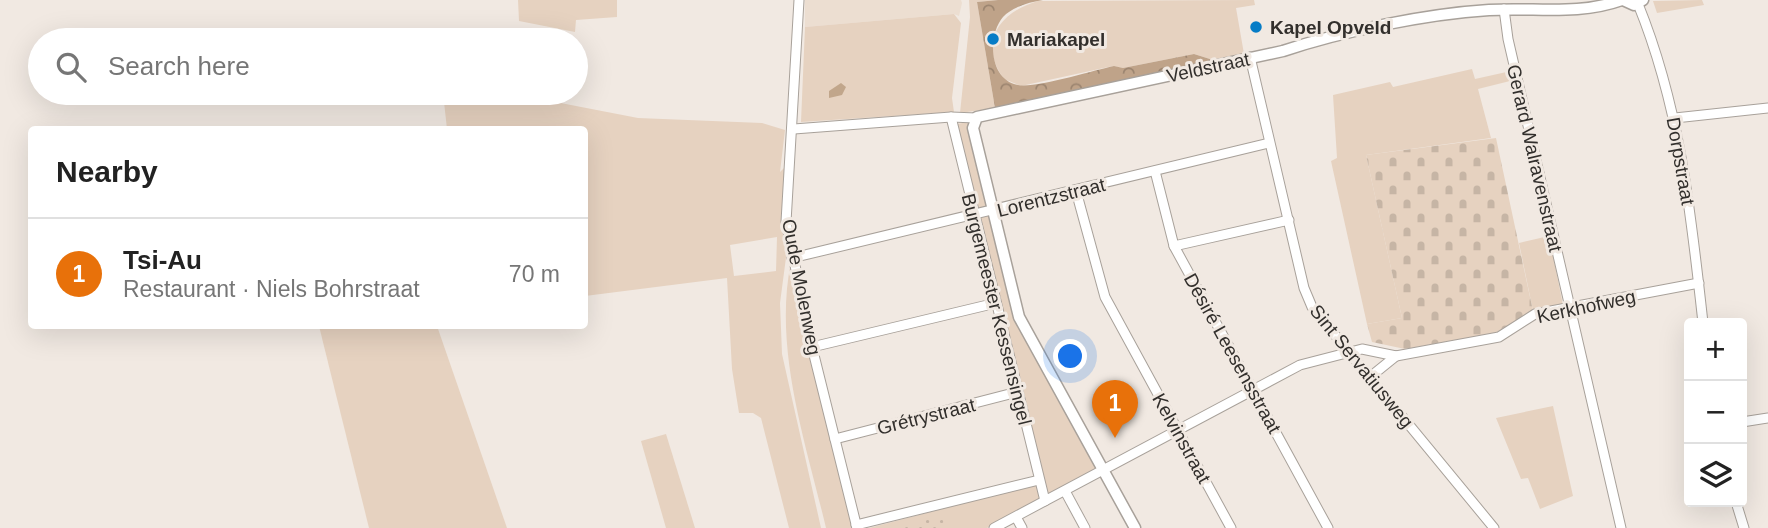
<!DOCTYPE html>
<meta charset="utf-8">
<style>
body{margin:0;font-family:Arial,sans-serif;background:#f6f6f6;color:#222}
.controls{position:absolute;right:21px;bottom:21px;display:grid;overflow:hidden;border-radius:7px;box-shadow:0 7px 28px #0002}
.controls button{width:63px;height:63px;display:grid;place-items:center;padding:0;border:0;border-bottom:2px solid #e0e0e0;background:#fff;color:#222;font:35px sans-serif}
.you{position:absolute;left:1071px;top:357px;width:24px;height:24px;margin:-18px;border:5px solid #fff;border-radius:50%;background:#1a73e8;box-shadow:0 0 0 10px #1a73e833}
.badge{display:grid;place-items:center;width:46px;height:46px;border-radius:50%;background:#db2777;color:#fff;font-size:23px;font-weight:700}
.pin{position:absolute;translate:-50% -58px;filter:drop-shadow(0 2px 4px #0008)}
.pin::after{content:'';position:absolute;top:37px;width:24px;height:21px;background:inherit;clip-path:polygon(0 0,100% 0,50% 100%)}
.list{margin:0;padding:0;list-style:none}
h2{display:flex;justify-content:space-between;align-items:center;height:91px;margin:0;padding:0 28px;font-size:30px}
h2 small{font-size:23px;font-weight:400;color:#767676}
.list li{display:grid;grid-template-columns:46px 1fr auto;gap:21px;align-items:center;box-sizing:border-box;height:112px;padding:0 28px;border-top:2px solid #e0e0e0}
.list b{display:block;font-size:26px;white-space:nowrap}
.list p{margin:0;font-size:23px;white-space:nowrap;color:#767676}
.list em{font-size:23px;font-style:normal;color:#767676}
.icon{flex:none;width:38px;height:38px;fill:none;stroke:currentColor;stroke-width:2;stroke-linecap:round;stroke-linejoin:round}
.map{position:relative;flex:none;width:1768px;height:528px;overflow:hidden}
.search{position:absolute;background:#fff;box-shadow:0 7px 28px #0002;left:28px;top:28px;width:560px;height:77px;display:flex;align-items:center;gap:18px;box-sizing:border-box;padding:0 24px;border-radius:38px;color:#767676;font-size:26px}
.panel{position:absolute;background:#fff;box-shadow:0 7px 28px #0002;left:28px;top:126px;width:560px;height:203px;border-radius:7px}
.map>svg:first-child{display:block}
.built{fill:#ecded1}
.green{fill:#e6d2c0;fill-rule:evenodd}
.forest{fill:url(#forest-crowns)}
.cemetery{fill:url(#cemetery-stones)}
.park{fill:url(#park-dots)}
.water{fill:#c1a68b}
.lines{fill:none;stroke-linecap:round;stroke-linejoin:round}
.minor-casing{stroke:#a8a19a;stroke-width:11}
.tertiary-casing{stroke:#a8a19a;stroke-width:13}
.minor{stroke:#fff;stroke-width:9}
.tertiary{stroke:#fff;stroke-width:10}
.poi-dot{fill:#067cc6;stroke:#f1e9e2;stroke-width:2.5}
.labels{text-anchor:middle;stroke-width:6;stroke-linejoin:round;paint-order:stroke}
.poi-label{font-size:19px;font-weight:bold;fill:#322f2c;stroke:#f1e9e2;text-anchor:start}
.street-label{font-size:19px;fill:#322f2c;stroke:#f1e9e2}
</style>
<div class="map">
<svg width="1768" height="528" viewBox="0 0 1768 528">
<defs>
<pattern id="forest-crowns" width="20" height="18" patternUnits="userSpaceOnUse" patternTransform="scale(1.75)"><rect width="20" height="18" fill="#bfa389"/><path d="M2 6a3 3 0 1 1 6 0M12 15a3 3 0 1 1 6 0" fill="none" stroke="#9c8570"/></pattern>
<pattern id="cemetery-stones" width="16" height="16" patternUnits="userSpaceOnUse" patternTransform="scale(1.75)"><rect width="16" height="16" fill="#e6d2c0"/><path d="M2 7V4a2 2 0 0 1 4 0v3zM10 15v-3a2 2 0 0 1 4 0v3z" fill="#c6b5a5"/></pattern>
<pattern id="park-dots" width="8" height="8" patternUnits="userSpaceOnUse" patternTransform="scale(1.75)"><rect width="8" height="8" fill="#e6d2c0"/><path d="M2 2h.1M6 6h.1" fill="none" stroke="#c6b5a5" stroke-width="1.8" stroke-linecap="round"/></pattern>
</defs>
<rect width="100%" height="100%" fill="#f1e9e2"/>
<path class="built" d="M805,0h156l1,3 -3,13 -5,-2 -149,13z"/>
<g class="green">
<path d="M518,0h99v17l-41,3 -1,12 -56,-11z"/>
<path d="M969,0h29l-21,2 18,106 -35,5 10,-96z"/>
<path d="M1254,0l1,5 -19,3 8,46 -31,6 -19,-6 -71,14 -10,-2 -92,20 -17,-7c-27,-37 -4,-67 34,-78z"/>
<path d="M1702,0l2,5 -47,8 -4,-12z"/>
<path d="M954,14l7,9 -9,75 2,14 -153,10 4,-95z"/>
<path d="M1472,69l3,10 36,-8 3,9 -36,9 13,49 -125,17 36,163 -35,6 -36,-163 6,-3 -4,-63 57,-13 3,5z"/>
<path d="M443,93h66l129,25 124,5 23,7 -5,42 7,-7v85l-7,53 2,51 39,174h-32l-28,-110 -8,-5h-14l-7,-44 -5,-91 -142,18 -1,-166 -137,-1zM777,237l-1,34 -42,5 -4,-31z"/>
<path d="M968,122l20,87 -11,3 -20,-88z"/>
<path d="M990,215l20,82 89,172 -52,27 -68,-278z"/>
<path d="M1549,236l14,69 -30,6 -14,-68z"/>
<path d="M791,262l63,266h-28c-20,-85 -53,-179 -35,-266z"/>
<path d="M319,326h118l70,202h-138z"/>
<path d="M1553,406l20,90 -33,13 -12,-31 -7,1 -25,-61z"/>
<path d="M666,434l29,94h-29l-25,-87z"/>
<path d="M1037,484l4,15 -54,29h-118z"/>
</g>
<path class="forest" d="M998,0h45c-13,2 -31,7 -40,17 -16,19 -14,63 15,68 16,4 76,-15 96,-19l9,2 71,-14 19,6 -218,48 -18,-106z"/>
<path class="cemetery" d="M1496,138l37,173 -38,22 -90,16 -33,-7 -5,-18 35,-6 -36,-163z"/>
<path class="park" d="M942,516l3,12h-45l-1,-1z"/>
<path class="water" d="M841,83l5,4 -4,8 -13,3v-7z"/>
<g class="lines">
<g class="minor-casing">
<g id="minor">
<path d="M799,0l-13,222 26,125 45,181"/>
<path d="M1638,4c42,103 53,210 65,319"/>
<path d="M1504,9l4,30 113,489"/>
<path d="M1250,57l54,231 8,19 182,221"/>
<path d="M951,117l94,384"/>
<path d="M1675,118l93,-10"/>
<path d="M794,129l157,-12 25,1"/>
<path d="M1155,171l19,75 154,282"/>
<path d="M1076,191l29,106 126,231"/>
<path d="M1174,246l115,-26"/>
<path d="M792,258l477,-115"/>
<path d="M812,347l184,-44"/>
<path d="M1370,377l26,-21"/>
<path d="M1742,422l26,-4"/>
<path d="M835,439l182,-47"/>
<path d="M1065,491l20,37"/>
<path d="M1736,502l8,26"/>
<path d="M1016,517l6,11"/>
<path d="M856,525l183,-45"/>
<path d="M994,528l306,-163 62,-16 34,7 103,-19 36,-23 164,-31"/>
</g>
</g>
<g class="tertiary-casing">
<g id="tertiary">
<path d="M1623,0l11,5 9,-5"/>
<path d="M1135,528l-116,-211 -46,-189 4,-11 306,-66c60,-20 143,-37 206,-41 46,-3 88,6 133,-10"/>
</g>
</g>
<use href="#minor" class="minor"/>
<use href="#tertiary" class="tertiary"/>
</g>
<g class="poi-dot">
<circle cx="1256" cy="27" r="7"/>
<circle cx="993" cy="39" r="7"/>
</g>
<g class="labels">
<g class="poi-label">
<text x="1270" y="34">Kapel Opveld</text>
<text x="1007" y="46">Mariakapel</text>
</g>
<g class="street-label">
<text transform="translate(1208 67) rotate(-12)" y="7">Veldstraat</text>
<text transform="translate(1535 158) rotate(77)" y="7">Gerard Walravenstraat</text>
<text transform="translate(1681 161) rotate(80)" y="7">Dorpstraat</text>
<text transform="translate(1051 197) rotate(-14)" y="7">Lorentzstraat</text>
<text transform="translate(802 287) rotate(79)" y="7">Oude Molenweg</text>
<text transform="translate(1586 306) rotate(-12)" y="7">Kerkhofweg</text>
<text transform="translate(997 309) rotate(76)" y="7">Burgemeester Kessensingel</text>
<text transform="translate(1233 353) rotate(61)" y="7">Désiré Leesensstraat</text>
<text transform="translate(1362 366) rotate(51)" y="7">Sint Servatiusweg</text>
<text transform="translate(926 416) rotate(-14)" y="7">Grétrystraat</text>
<text transform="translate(1182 438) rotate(61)" y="7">Kelvinstraat</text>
</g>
</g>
</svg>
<div class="controls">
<button>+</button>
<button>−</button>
<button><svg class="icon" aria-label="layers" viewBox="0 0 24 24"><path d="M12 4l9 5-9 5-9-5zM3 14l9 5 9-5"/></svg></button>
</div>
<div class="you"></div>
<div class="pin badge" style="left:1115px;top:438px;background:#e8710a">1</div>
<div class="search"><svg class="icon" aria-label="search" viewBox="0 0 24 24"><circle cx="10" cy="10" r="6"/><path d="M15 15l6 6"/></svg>Search here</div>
<section class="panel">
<h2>Nearby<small></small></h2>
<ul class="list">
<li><span class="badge" style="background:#e8710a">1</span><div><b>Tsi-Au</b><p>Restaurant · Niels Bohrstraat</p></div><em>70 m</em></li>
</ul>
</section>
</div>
